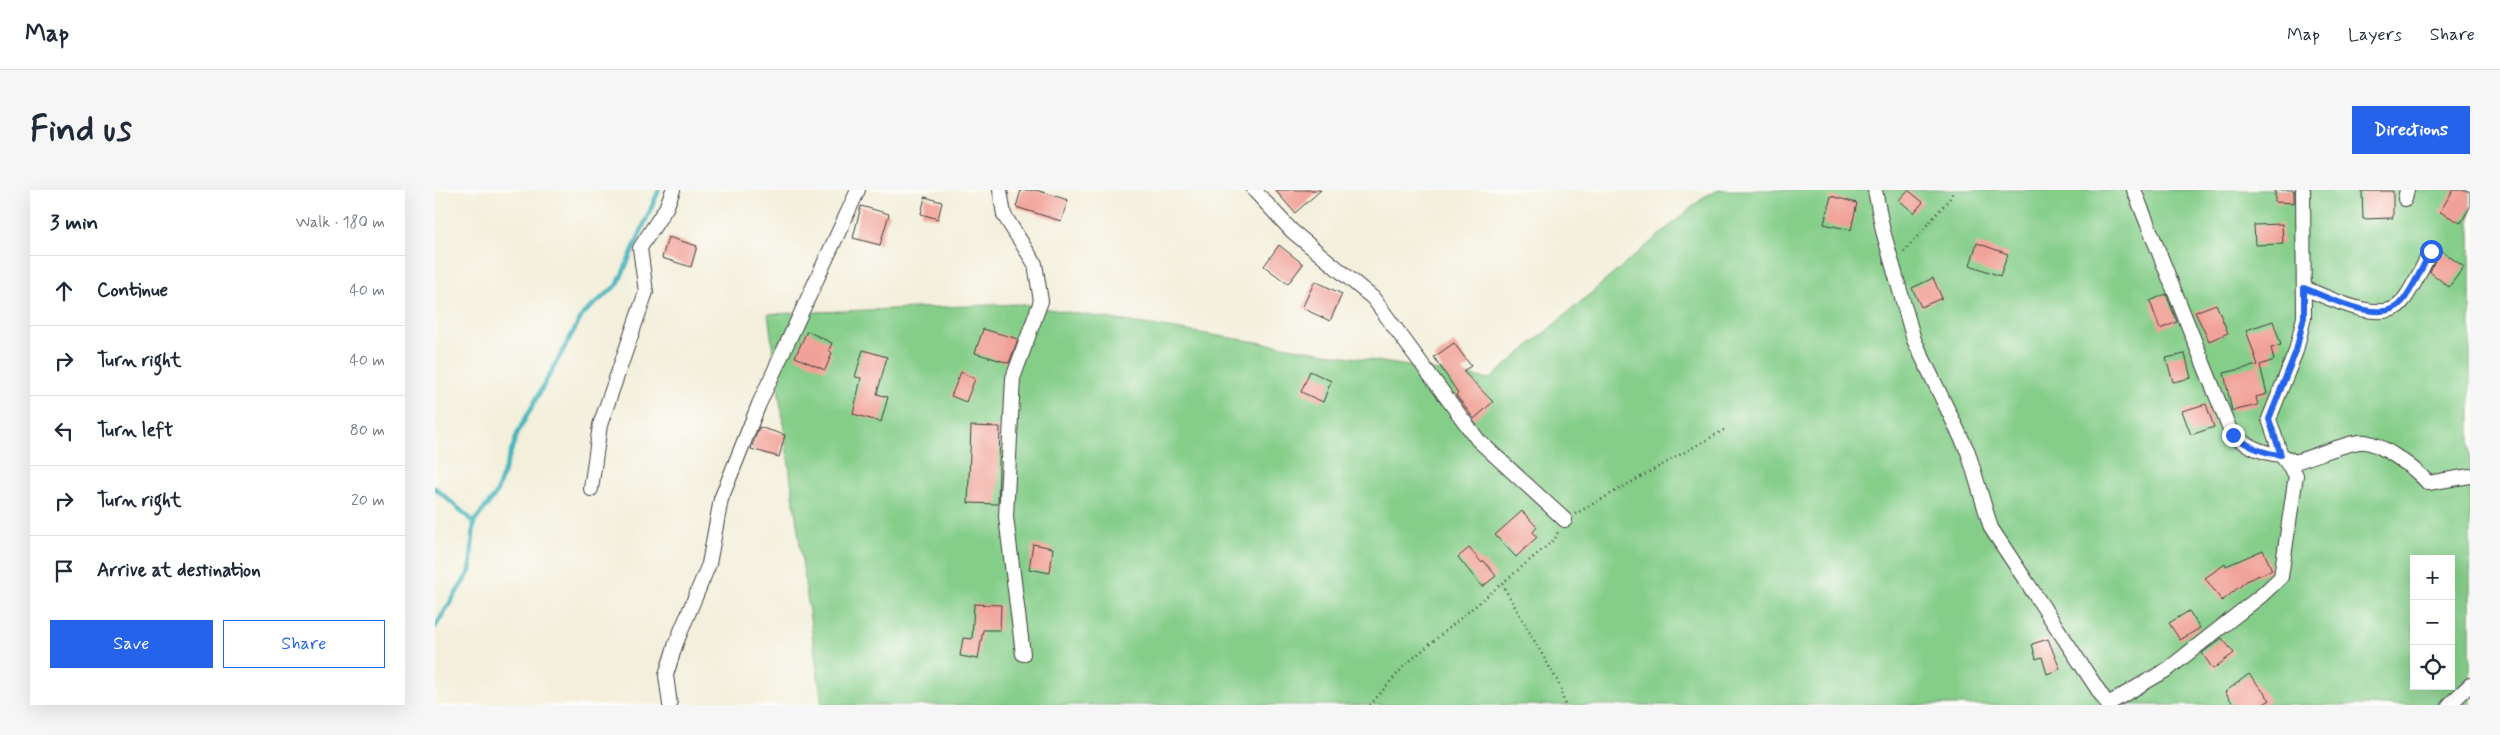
<!DOCTYPE html>
<meta charset="utf-8">
<style>
body{margin:0;font-family:Mynerve,sans-serif;background:#f6f6f7;color:#1f2937}
.controls{position:absolute;right:15px;bottom:15px;display:grid;overflow:hidden;border-radius:0px;box-shadow:0 5px 20px #0002}
.controls button{width:45px;height:45px;display:grid;place-items:center;padding:0;border:0;border-bottom:1px solid #e0e1e3;background:#fff;color:#1f2937;font:25px sans-serif}
.stop{position:absolute;width:15px;height:15px;margin:-11px;border:4px solid #2563eb;border-radius:50%;background:#fff}
.stop.end{background:#2563eb;border-color:#fff;box-shadow:0 1px 5px #0008}
.list{margin:0;padding:0;list-style:none}
h2{display:flex;justify-content:space-between;align-items:center;height:65px;margin:0;padding:0 20px;font-size:21px}
h2 small{font-size:16px;font-weight:400;color:#747a83}
.list li{display:grid;grid-template-columns:32px 1fr auto;gap:15px;align-items:center;box-sizing:border-box;height:70px;padding:0 20px;border-top:1px solid #e0e1e3}
.list b{display:block;font-size:19px;white-space:nowrap}
.list em{font-size:16px;font-style:normal;color:#747a83}
.actions{display:flex;gap:10px;padding:15px 20px}
.actions a{flex:1;padding:11px 0;border:1px solid #2563eb;border-radius:0px;text-align:center;font-size:18px;color:#2563eb}
.actions .main{background:#2563eb;color:#fff}
.icon{flex:none;width:28px;height:28px;fill:none;stroke:currentColor;stroke-width:2;stroke-linecap:round;stroke-linejoin:round}
.map{position:relative;flex:none;width:2035px;height:515px;overflow:hidden;border-radius:0px}
header{display:flex;align-items:center;gap:30px;box-sizing:border-box;height:70px;padding:0 25px;background:#fff;border-bottom:1px solid #e0e1e3}
header strong{font-size:24px}
nav{display:flex;gap:28px;margin-inline-start:auto;font-size:18px}
.intro{display:flex;align-items:center;justify-content:space-between;box-sizing:border-box;height:120px;padding:0 30px}
h1{margin:0;font-size:35px}
.button{padding:12px 22px;border-radius:0px;background:#2563eb;color:#fff;font-size:18px;font-weight:700}
main{display:flex;gap:30px;padding:0 30px}
aside{flex:1;background:#fff;border-radius:0px;box-shadow:0 5px 20px #0002}
.map>svg:first-child{display:block}
.green{fill:#85ce8a;stroke:#507553;fill-rule:evenodd}
.lines{fill:none;stroke-linecap:round;stroke-linejoin:round}
.stream{stroke:#44b4bc;stroke-width:4.5}
.building{fill:#f1a298}
.minor-casing{stroke:#3c3c39;stroke-width:16}
.path{stroke:#3c3c39;stroke-width:2.5;stroke-dasharray:1 4;stroke-linecap:butt}
.minor{stroke:#fff;stroke-width:14}
.route{stroke:#2563eb;stroke-width:6}
</style>
<header>
<strong>Map</strong>
<nav><a>Map</a><a>Layers</a><a>Share</a></nav>
</header>
<div class="intro"><h1>Find us</h1><a class="button">Directions</a></div>
<main>
<aside>
<h2>3 min<small>Walk · 180 m</small></h2>
<ul class="list">
<li><svg class="icon" aria-label="ahead" viewBox="0 0 24 24"><path d="M12 20V5M6 11l6-6 6 6"/></svg><div><b>Continue</b></div><em>40 m</em></li>
<li><svg class="icon" aria-label="right" viewBox="0 0 24 24"><path d="M7 20v-9h11M14 6l5 5-5 5"/></svg><div><b>Turn right</b></div><em>40 m</em></li>
<li><svg class="icon" aria-label="left" viewBox="0 0 24 24"><path d="M17 20v-9H6M10 6l-5 5 5 5"/></svg><div><b>Turn left</b></div><em>80 m</em></li>
<li><svg class="icon" aria-label="right" viewBox="0 0 24 24"><path d="M7 20v-9h11M14 6l5 5-5 5"/></svg><div><b>Turn right</b></div><em>20 m</em></li>
<li><svg class="icon" aria-label="arrive" viewBox="0 0 24 24"><path d="M6 21V4h12l-3 4 3 4H6"/></svg><div><b>Arrive at destination</b></div></li>
</ul>
<div class="actions"><a class="main">Save</a><a>Share</a></div>
</aside>
<div class="map">
<svg width="2035" height="515" viewBox="0 0 2035 515">
<rect width="100%" height="100%" fill="#fdfcf7"/>
<filter id="ink" filterUnits="userSpaceOnUse"><feTurbulence type="fractalNoise" baseFrequency=".02" numOctaves="2"/><feDisplacementMap in="SourceGraphic" scale="10" xChannelSelector="R" yChannelSelector="G"/><feConvolveMatrix kernelMatrix="1 2 1 2 8 2 1 2 1" color-interpolation-filters="sRGB"/></filter>
<filter id="wash" filterUnits="userSpaceOnUse"><feTurbulence type="fractalNoise" baseFrequency=".0096" numOctaves="4" result="noise"/><feDisplacementMap in="SourceGraphic" scale="20" xChannelSelector="R" yChannelSelector="G"/><feGaussianBlur stdDeviation="1.12" result="paint"/><feColorMatrix in="noise" values="0 0 0 0 0 0 0 0 0 0 0 0 0 0 0 0 0 1.4 0 .05"/><feComposite in="paint" operator="in"/></filter>
<g filter="url(#wash)">
<rect width="100%" height="100%" fill="#f3efdb"/>
<path class="green" d="M1284,0h751v515h-1648l-54,-391 249,-10 473,75 215,-183zM1979,369h37v127h-37z"/>
<g class="lines">
<g class="stream">
<path d="M0,298l39,34 -4,49 -35,56"/>
<path d="M39,332l22,-28 22,-62 65,-118 35,-30 41,-94"/>
</g>
</g>
<g id="blocks">
<g class="building">
<path d="M586,0h15l32,10 -7,21 -45,-14z"/>
<path d="M840,0h46l-26,23z"/>
<path d="M1473,0l15,12 -9,11 -15,-13z"/>
<path d="M1840,0h19v13l-19,-1z"/>
<path d="M2018,0h13l4,2v15l-9,16 -21,-11z"/>
<path d="M1927,1h31v27l-30,1z"/>
<path d="M1396,6l26,7 -6,27 -27,-6z"/>
<path d="M490,7l17,5 -4,17 -17,-5z"/>
<path d="M426,16l28,8 -9,31 -27,-7z"/>
<path d="M1847,34l1,20 -28,1 -1,-20z"/>
<path d="M233,47l29,9 -6,21 -29,-9z"/>
<path d="M1542,53l31,11 -8,22 -30,-11z"/>
<path d="M844,55l24,19 -15,20 -24,-18z"/>
<path d="M2004,59l25,18 -15,20 -19,-15z"/>
<path d="M1498,88l9,20 -21,9 -9,-19z"/>
<path d="M880,91l27,13 -12,27 -28,-13z"/>
<path d="M1731,104l11,28 -17,7 -10,-28z"/>
<path d="M1781,114l12,29 -19,8 -14,-29z"/>
<path d="M1838,131l8,24 -10,3 3,12 -14,5 7,29 -11,3 2,8 -26,6 -8,-38 34,-8 -12,-35z"/>
<path d="M548,139l35,10 -9,24 -34,-10z"/>
<path d="M372,141l25,12 -3,7 3,3 -7,17 -30,-13z"/>
<path d="M1019,153l17,23 -8,5 30,31 -19,17 -18,-24 2,-2 -24,-36z"/>
<path d="M428,160l24,7 -10,37 11,3 -7,25 -28,-8 8,-36 -6,-1z"/>
<path d="M1750,164l6,24 -18,4 -7,-24z"/>
<path d="M875,181l21,10 -8,21 -22,-10z"/>
<path d="M526,182l14,7 -9,23 -15,-6z"/>
<path d="M1771,214l8,23 -23,8 -9,-24z"/>
<path d="M536,236l29,1 -2,77 -30,-1z"/>
<path d="M324,237l26,8 -6,22 -28,-8z"/>
<path d="M1087,321l15,16 -4,5 4,5 -21,20 -21,-22z"/>
<path d="M598,354l20,4 -3,25 -21,-4z"/>
<path d="M1034,358l13,15 2,-2 12,15 -14,11 -24,-30z"/>
<path d="M1828,360l9,20 -24,10 -26,21 -17,-23 20,-14 1,2z"/>
<path d="M539,414l27,1 -1,25h-17l-5,29 -18,-3 3,-18 9,1z"/>
<path d="M1754,421l11,17 -20,12 -11,-17z"/>
<path d="M1787,448l12,15 -21,16 -11,-16z"/>
<path d="M1613,449l12,30 -13,5 -5,-17 -6,2 -4,-15z"/>
<path d="M1814,484l21,26 -8,5h-28l-9,-13z"/>
</g>
</g>
</g>
<g filter="url(#ink)">
<use href="#blocks" fill-opacity="0" stroke="#3c3c39" stroke-width="1"/>
<g class="lines">
<g class="minor-casing">
<g id="minor">
<path d="M565,0l4,25 31,49 6,37 -28,77 -7,139 17,137"/>
<path d="M819,0l38,41 81,67 105,142 87,80"/>
<path d="M1440,0l8,41 31,109 54,112 23,76 117,177"/>
<path d="M1868,0l1,127 -8,34 -27,68 12,36 14,7c20,-6 45,-17 64,-20 18,-3 58,28 69,41l42,-7"/>
<path d="M1970,9l2,-9"/>
<path d="M1869,98c23,9 79,38 98,14 12,-15 20,-35 29,-51"/>
<path d="M156,299l9,-64 46,-133 -6,-44 26,-40 7,-18"/>
<path d="M1673,514l60,-35 94,-74 19,-18 15,-102 -15,-20c-20,-2 -33,-9 -49,-20l-98,-245"/>
<path d="M235,515l-4,-30 10,-32 33,-79 12,-65 38,-95 99,-214"/>
<path d="M2014,515l21,-20"/>
</g>
</g>
<g class="path">
<path d="M1469,62l46,-54 4,-8"/>
<path d="M1140,324l149,-84"/>
<path d="M1067,394l56,98 7,23"/>
<path d="M935,515l35,-40 150,-126 3,-7"/>
</g>
<use href="#minor" class="minor"/>
</g>
</g>
<g class="lines" filter="url(#ink)">
<path class="route" d="M1798,245c15,11 28,18 48,20l-12,-36 27,-68 8,-34v-29c23,9 79,38 98,14 12,-15 20,-35 29,-51"/>
</g>
</svg>
<div class="controls">
<button>+</button>
<button>−</button>
<button><svg class="icon" aria-label="locate" viewBox="0 0 24 24"><circle cx="12" cy="12" r="6"/><path d="M12 2v4M12 18v4M2 12h4M18 12h4"/></svg></button>
</div>
<div class="stop" style="left:1996px;top:61px"></div>
<div class="stop end" style="left:1798px;top:245px"></div>
</div>
</main>
